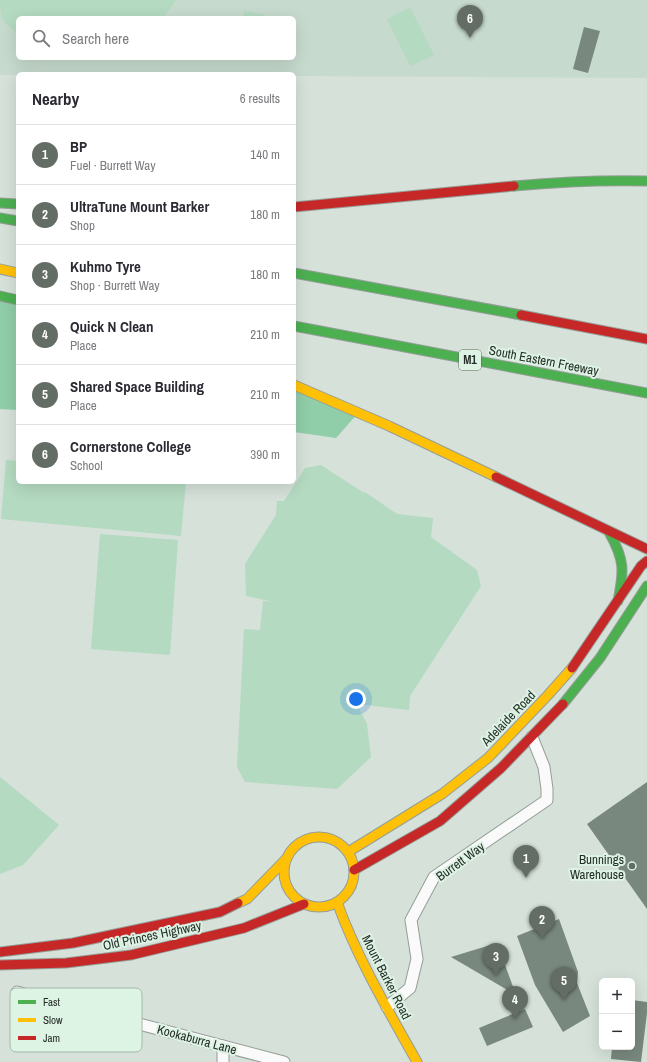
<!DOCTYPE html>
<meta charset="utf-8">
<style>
body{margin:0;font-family:"Archivo Narrow",sans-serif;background:#f2f2f3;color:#2b2b33}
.controls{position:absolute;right:12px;bottom:12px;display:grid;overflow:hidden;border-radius:6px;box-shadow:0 4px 16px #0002}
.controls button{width:36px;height:36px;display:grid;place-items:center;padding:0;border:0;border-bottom:1px solid #e1e1e2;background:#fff;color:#2b2b33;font:20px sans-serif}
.you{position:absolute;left:356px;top:699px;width:14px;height:14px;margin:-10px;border:3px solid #fff;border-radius:50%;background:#1a73e8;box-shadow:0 0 0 6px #1a73e833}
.badge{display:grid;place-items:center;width:26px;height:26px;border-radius:50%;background:#636c65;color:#fff;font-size:13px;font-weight:700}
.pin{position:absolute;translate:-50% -33px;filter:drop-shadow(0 1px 2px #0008)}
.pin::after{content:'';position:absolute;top:21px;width:14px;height:12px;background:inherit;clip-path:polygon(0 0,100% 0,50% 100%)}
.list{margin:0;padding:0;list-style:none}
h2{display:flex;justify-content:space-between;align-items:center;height:52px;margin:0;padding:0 16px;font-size:17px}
h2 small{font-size:13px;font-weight:400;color:#7c7c81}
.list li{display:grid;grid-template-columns:26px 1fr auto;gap:12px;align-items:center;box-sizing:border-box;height:60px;padding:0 16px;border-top:1px solid #e1e1e2}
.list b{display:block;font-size:15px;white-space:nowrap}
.list p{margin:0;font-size:13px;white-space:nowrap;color:#7c7c81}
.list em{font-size:13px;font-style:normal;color:#7c7c81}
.icon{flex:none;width:22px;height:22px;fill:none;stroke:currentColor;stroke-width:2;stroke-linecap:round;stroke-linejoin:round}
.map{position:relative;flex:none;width:647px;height:1062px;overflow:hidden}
.search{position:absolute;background:#fff;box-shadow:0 4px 16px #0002;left:16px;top:16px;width:280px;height:44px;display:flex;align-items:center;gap:10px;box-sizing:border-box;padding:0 14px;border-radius:6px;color:#7c7c81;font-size:15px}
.panel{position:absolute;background:#fff;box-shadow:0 4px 16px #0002;left:16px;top:72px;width:280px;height:412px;border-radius:6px}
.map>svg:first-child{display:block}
.built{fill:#c6dacd;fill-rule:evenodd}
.green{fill:#b4dac1}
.forest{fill:#90cda9}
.building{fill:#79887f}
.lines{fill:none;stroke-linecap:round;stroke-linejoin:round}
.street-casing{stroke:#959e98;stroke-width:13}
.fast-casing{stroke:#959e98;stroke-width:11}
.slow-casing{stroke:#959e98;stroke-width:11}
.jam-casing{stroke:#959e98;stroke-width:11}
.street{stroke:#f9faf9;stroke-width:11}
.fast{stroke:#4caf50;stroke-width:9}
.slow{stroke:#ffc107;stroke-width:9}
.jam{stroke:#c62828;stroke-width:9}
.poi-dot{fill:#636c65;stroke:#ddf3e4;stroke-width:1.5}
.labels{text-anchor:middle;stroke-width:4;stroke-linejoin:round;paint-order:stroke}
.shield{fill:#ddf3e4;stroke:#5c6860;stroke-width:1}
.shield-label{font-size:12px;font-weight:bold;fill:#252d27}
.street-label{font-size:13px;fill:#252d27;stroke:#ddf3e4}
.poi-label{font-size:13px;fill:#252d27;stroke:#ddf3e4;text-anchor:end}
.key{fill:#ddf3e4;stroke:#a6b8ab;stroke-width:1}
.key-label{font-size:11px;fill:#252d27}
</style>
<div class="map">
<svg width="647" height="1062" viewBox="0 0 647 1062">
<rect width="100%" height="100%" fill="#d5e1d9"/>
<path class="built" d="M0,0h647v78l-353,-2v-2l-294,1zM18,18h276v40h-276z"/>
<g class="green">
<path d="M0,0h176l-13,18h-145v16c-15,-13 -18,-13 -18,-34z"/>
<path d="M410,7l24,48 -24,11 -23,-47z"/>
<path d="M244,11l20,3 -1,4h-20z"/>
<path d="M6,460l12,1v21h168l-5,54 -180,-17z"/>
<path d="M321,465l43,28 1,-1 32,22 36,4 -2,19 46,33 4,16 -71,110 -1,14 -52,-6 10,20 4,33 -34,32 -92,-7 -8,-15 7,-138 16,1 3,-29 11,1 -28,-6 -1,-32 31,-49 1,-14h7l21,-33z"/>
<path d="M100,534l78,6 -8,115 -79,-6z"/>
<path d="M0,777l59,48 -36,40 -23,9z"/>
</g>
<g class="forest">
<path d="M0,296l18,4v110l-18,-1z"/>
<path d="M294,385l65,27 -23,26 -42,-6z"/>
</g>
<g class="building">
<path d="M584,27l16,4 -12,42 -15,-4z"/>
<path d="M647,782v127l-60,-85z"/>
<path d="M559,919l19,53 -1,11 13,33 -27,16 -28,-47 -18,-49z"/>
<path d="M497,943l19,52 -65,-38z"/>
<path d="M632,1000l15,2v11l-6,49 -30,-3 1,-12h20z"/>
<path d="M525,1009l8,18 -46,19 -8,-18z"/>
</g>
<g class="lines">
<g class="street-casing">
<g id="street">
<path d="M17,992l267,70"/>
<path d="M387,1007l23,-19 7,-29 -6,-39 23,-43 113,-77v-11l-3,-22 -12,-30"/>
<path d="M223,1062v-16"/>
</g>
</g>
<g class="fast-casing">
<g id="fast">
<path d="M514,186c44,-4 88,-6 133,-5"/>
<path d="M0,203l18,1"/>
<path d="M0,218l18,3"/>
<path d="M294,273l227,42"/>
<path d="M0,296l18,4"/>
<path d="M294,326l353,67"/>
<path d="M609,532c16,28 15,39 9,69"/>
<path d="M563,704l37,-46 47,-72"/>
</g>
</g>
<g class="slow-casing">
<g id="slow">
<path d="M0,269l18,4"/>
<path d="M294,385l95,41 107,51"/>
<circle cx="319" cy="872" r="35"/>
<path d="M348,852l94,-58 46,-36 60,-63 24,-27"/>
<path d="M337,902c20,56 51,108 80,160"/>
<path d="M238,903l9,-4 40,-41"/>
</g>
</g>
<g class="jam-casing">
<g id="jam">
<path d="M294,207l220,-21"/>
<path d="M521,315l126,24"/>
<path d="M496,477l151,72"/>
<path d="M572,668l69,-102 6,-5"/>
<path d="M354,870l86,-49 61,-53 62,-64"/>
<path d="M0,952l73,-9 147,-31 18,-9"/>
<path d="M0,965l66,-2 65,-8 113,-27 60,-24"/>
</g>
</g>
<use href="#street" class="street"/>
<use href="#fast" class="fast"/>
<use href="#slow" class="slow"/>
<use href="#jam" class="jam"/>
</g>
<circle class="poi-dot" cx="632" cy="866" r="4"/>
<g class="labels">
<rect class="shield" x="459" y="350" width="22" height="20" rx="3"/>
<g class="shield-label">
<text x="470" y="364">M1</text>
</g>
<g class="street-label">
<text transform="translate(544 360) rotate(11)" y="5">South Eastern Freeway</text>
<text transform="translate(508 718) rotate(-46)" y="5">Adelaide Road</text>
<text transform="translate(460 861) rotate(-36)" y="5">Burrett Way</text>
<text transform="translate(152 935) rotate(-12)" y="5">Old Princes Highway</text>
<text transform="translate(387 977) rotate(63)" y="5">Mount Barker Road</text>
<text transform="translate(197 1039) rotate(15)" y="5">Kookaburra Lane</text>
</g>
<g class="poi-label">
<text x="624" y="864">Bunnings<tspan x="624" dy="15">Warehouse</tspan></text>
</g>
</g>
<rect x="10" y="988" width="132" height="64" rx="6" class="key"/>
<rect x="18" y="1000" width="18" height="4" fill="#4caf50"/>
<rect x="18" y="1018" width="18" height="4" fill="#ffc107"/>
<rect x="18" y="1036" width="18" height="4" fill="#c62828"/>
<g class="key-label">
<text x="43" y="1006">Fast</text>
<text x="43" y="1024">Slow</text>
<text x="43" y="1042">Jam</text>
</g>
</svg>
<div class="controls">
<button>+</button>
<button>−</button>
</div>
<div class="you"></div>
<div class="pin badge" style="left:526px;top:878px">1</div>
<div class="pin badge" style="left:542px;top:939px">2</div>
<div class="pin badge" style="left:496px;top:976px">3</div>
<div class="pin badge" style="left:515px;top:1019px">4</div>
<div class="pin badge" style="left:564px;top:1000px">5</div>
<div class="pin badge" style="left:470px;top:38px">6</div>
<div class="search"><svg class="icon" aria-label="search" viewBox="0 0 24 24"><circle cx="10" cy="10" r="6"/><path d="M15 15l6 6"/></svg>Search here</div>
<section class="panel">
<h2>Nearby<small>6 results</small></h2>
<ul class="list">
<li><span class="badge">1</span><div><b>BP</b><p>Fuel · Burrett Way</p></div><em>140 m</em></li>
<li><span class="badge">2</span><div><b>UltraTune Mount Barker</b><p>Shop</p></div><em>180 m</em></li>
<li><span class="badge">3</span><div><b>Kuhmo Tyre</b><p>Shop · Burrett Way</p></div><em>180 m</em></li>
<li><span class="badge">4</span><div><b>Quick N Clean</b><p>Place</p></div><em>210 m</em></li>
<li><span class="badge">5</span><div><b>Shared Space Building</b><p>Place</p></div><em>210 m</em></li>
<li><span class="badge">6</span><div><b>Cornerstone College</b><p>School</p></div><em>390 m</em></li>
</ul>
</section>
</div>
